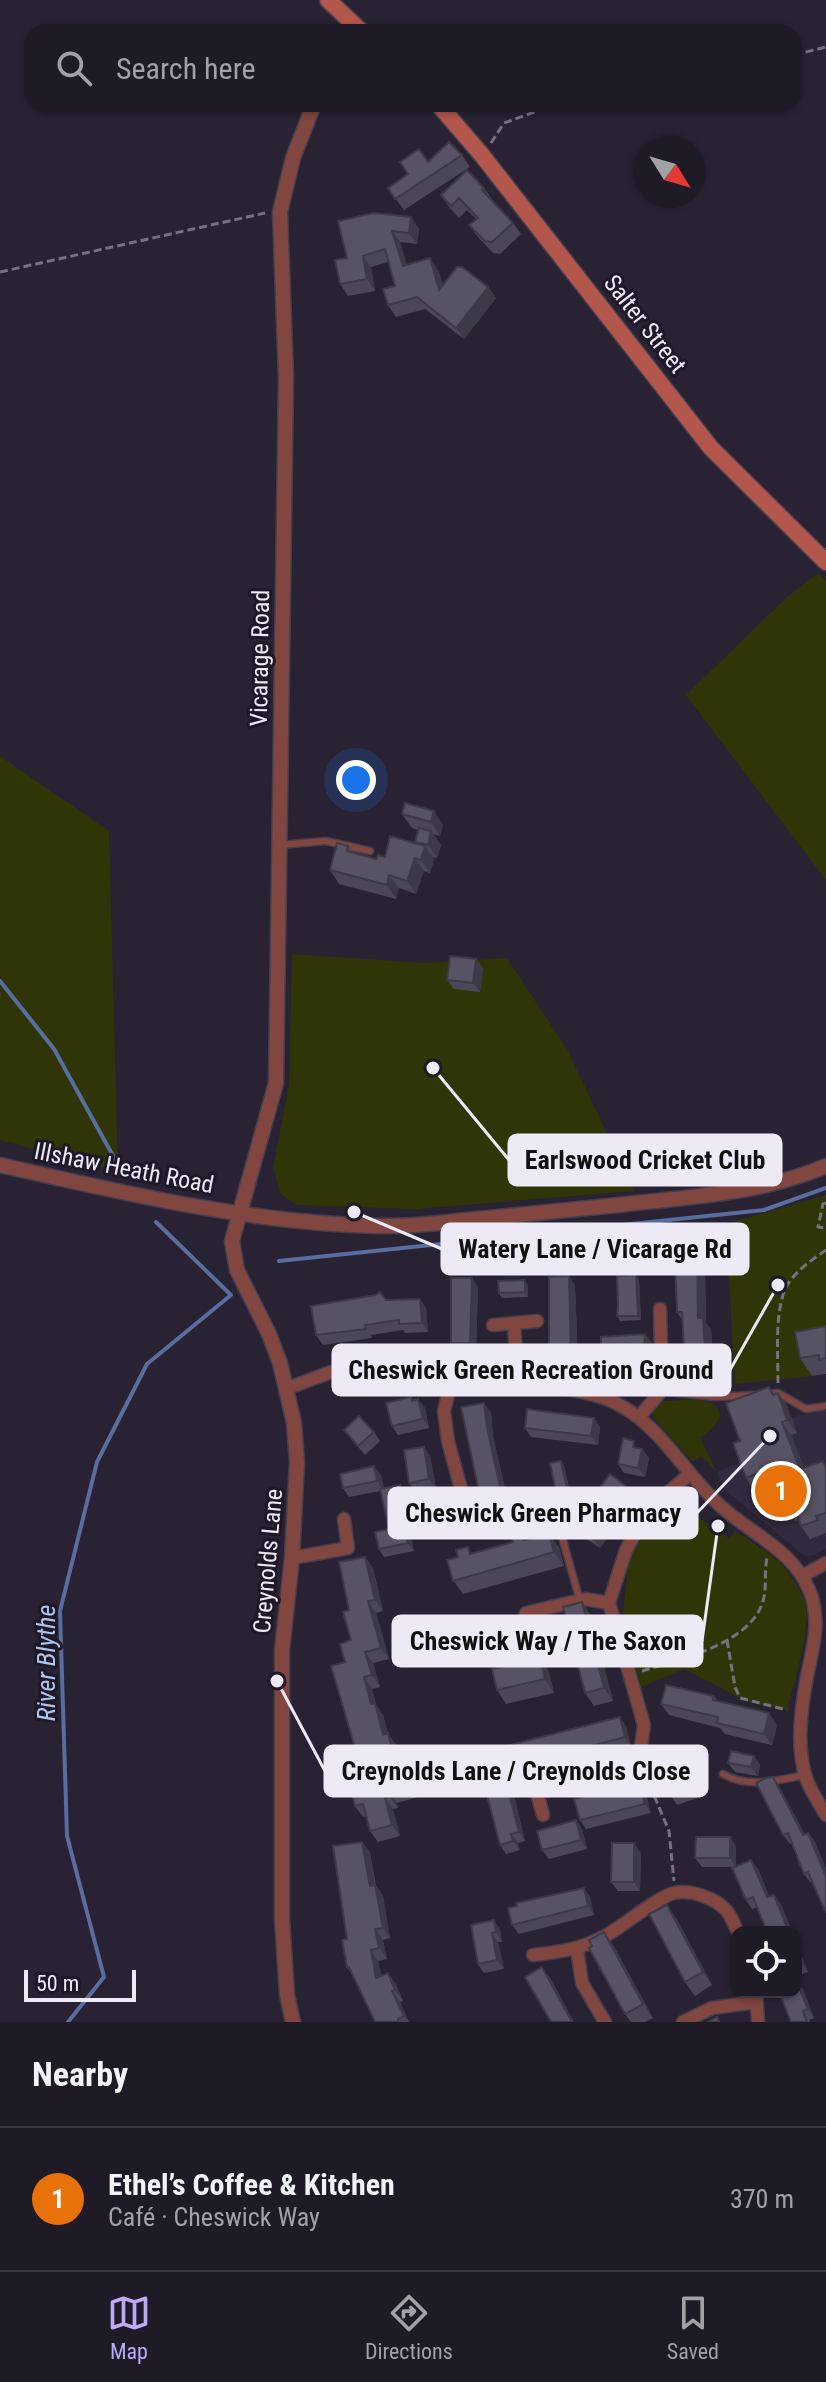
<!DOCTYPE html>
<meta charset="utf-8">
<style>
body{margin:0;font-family:"Roboto Condensed",sans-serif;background:#26232e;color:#f1f3f6}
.controls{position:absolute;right:24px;bottom:24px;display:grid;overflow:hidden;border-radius:16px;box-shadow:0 2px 6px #0004}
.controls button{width:72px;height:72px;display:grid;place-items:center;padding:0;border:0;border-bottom:2px solid #3c3843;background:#1e1a26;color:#f1f3f6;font:40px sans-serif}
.compass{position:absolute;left:634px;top:136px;width:72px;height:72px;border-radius:50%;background:#1e1a26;box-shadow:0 2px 6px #0004;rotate:127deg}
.scale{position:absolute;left:24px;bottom:20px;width:112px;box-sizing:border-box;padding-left:8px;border:4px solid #edeaf5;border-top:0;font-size:22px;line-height:28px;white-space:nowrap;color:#edeaf5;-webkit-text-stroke:6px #1e1829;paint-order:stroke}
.you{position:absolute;left:356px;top:780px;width:28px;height:28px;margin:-20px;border:6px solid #fff;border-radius:50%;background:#1a73e8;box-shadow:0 0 0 12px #1a73e833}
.badge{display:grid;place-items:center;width:52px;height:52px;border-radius:50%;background:#bcaaf5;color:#fff;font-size:26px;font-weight:700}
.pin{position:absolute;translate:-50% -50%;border:4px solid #fff;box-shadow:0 2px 8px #0006}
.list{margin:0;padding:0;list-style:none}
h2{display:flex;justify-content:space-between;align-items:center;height:104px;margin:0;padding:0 32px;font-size:34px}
h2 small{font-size:26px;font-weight:400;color:#a1a1a7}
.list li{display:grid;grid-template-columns:52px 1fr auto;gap:24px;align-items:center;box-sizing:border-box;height:144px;padding:0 32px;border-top:2px solid #3c3843}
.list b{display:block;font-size:30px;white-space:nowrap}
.list p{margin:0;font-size:26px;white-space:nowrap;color:#a1a1a7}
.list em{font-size:26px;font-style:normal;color:#a1a1a7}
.icon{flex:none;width:44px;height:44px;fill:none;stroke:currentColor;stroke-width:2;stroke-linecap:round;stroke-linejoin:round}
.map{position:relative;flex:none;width:826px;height:2022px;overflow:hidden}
.search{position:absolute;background:#1e1a26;box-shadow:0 2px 6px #0004;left:24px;right:24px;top:24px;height:88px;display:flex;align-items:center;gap:20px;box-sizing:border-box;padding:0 28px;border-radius:24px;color:#a1a1a7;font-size:30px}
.sheet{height:248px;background:#1e1a26}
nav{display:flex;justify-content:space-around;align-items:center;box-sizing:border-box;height:112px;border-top:2px solid #3c3843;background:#1e1a26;font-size:22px;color:#a1a1a7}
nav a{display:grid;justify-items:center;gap:4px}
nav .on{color:#bcaaf5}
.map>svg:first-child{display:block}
.built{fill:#322a41}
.green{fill:#303507}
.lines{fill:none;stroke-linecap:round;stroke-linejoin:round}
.stream{stroke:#586da0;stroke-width:4}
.service-casing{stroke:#443e4e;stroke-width:9}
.minor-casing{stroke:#443e4e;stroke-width:15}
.tertiary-casing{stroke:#443e4e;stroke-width:17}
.secondary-casing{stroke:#443e4e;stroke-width:19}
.path{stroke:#767180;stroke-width:3;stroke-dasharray:8 4;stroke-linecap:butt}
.service{stroke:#81463f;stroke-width:6}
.minor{stroke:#81463f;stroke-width:12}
.tertiary{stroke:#81463f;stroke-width:14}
.secondary{stroke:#b3564b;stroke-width:16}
.wall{fill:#4c4757}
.shaded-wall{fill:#3e3947}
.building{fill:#585265;stroke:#3e3947;stroke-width:2}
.labels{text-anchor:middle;stroke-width:6;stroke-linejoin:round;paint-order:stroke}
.street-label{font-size:24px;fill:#edeaf5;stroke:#1e1829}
.water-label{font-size:26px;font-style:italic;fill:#b0c5ed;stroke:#1e1829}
.leader{fill:none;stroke:#edeaf5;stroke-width:3}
.callout-dot{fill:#edeaf5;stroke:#1e1829;stroke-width:3}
.callout{fill:#edeaf5;stroke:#edeaf5;stroke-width:3}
.callout-label{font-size:26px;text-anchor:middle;font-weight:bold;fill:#111}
</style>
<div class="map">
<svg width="826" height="2022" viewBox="0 0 826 2022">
<rect width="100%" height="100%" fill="#282233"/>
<path class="built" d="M826,1409v139l-11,7 -8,1 -5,-2 -78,-65 -7,-17 23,-9 -8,-21 65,-26z"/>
<g class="green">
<path d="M818,573l8,8v299l-140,-185 101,-98z"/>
<path d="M0,756l109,75 9,341 -118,-32z"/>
<path d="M292,954l133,9 82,-5 61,93 66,140 -219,18 -118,-4 -16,-11 -8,-26 16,-83z"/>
<path d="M826,1195v151l-14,30 -77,8 -9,-160z"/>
<path d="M663,1401c13,0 29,-3 41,0 28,6 14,27 -4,36l17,35 -15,-15 -10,4 -36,-40 -4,-6 4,-9z"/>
<path d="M681,1494l10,2 8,12v10l30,20 6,-7c16,11 37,22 50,37 7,10 19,26 21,38 4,27 -12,77 -19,104l-41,-9 -62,-32 -43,18 -19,-69 7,-58 32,-53z"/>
</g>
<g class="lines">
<g class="stream">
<path d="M0,981l54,68 68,123"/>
<path d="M279,1261l485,-51 62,-22"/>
<path d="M68,2022l36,-45 -37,-141 -7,-225 37,-149 50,-98 84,-69 -75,-73"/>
</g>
<g class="service-casing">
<g id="service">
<path d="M280,845l46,-4 44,10"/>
<path d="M660,1391l55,6 40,-2"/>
<path d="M766,1394l12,-1 28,16 20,-3"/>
<path d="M562,1537l18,64"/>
<path d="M723,1774c26,15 54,6 83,1"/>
</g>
</g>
<g class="minor-casing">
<g id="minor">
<path d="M514,1324l4,61"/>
<path d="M493,1325l44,-4"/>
<path d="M453,1376l-9,35 4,30 13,48 -5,26"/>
<path d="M287,1388c24,-7 50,-21 75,-24 42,-5 83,13 125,18 45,7 96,1 136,25 43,25 64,71 101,102 31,27 71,43 86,83 11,28 3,56 -3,84 -6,33 -12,75 1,107 5,11 12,22 18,32"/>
<path d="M639,1417l19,-22 4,-10 -2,-76"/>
<path d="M292,1558l56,-10 -4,-29"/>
<path d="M802,1576l24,-13"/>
<path d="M509,1649l11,-13 6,-23 59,-14 24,4"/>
<path d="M543,1815l-6,-22 91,-23 11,-10 5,-35 -35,-122 17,-53 10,-18 24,-33 30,-25"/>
<path d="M577,1949l5,34 23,39"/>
<path d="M533,1955c26,-3 49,-6 72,-19 17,-9 54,-40 69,-43 16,-4 41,5 52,17 5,5 8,15 12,22"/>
<path d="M756,1992l2,30"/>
<path d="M683,2022l29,-14 44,-6"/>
</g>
</g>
<g class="tertiary-casing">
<g id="tertiary">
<path d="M0,1165c123,28 250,58 377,61 29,1 61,-3 90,-6 51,-5 101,-10 151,-15 71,-8 142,-11 208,-39"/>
<path d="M293,2022l-6,-27 -5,-76v-269l10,-92 5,-96 -3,-39 -14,-60 -11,-29 -32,-64 -5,-29 44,-158 10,-705 -6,-166 13,-54 21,-54"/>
</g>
</g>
<g class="secondary-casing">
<g id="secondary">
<path d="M328,0l34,32"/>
<path d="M438,104l43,50 230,294 115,114"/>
</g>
</g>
<g class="path">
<path d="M794,55l32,-8"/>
<path d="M491,143l13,-20 53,-19"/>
<path d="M0,272l265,-59"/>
<path d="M826,1203l-3,1 -5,23 8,1"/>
<path d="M778,1383c0,-28 -3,-61 5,-88 5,-19 27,-34 43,-45"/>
<path d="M727,1640l8,47 5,11 47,12"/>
<path d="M642,1671c36,-11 109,-27 121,-70 4,-13 1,-29 4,-43"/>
<path d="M645,1774l24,57 5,50"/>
</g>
<use href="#service" class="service"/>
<use href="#minor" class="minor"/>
<use href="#tertiary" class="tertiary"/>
<use href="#secondary" class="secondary"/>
</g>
<g class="wall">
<path d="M462,155l8,12 -66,43 -16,-22 40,-26z"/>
<path d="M484,188l8,11 -1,1 22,23 8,11 -21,20 -7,-1 -15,-16 -9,-12 7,-6 -9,-9 -8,8 -10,-11 -8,-12z"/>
<path d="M411,217l8,12 -2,15 -17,-2 7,23 31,5 5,15 45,2 8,11 -32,41 -39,-30 -29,8 -8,-12 7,-19 -7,-24 -17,5 4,24 -27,5 -8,-12 7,-26z"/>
<path d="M402,814l41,11 -3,11 -7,-2 8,11 -4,13 -4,-1 1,2 -4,14 -6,-2 -8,23 -17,-6 -3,11 -57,-15 -9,-14 18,-24 5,7 23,6 40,-16 -1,-1 3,-12 -6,-2z"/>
<path d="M476,959l7,9 -3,24 -26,-3 -7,-9z"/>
<path d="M697,1261l8,11 1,51 5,7 3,46 -21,2 -8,-12 -3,-46 -5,-8z"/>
<path d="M569,1276l6,10 3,78h-23l-6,-9z"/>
<path d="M639,1280l2,40 -21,1 -3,-5z"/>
<path d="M528,1285v12l-26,1 -3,-5z"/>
<path d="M478,1287l-2,65h-18l-7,-9z"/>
<path d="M420,1299l6,9 2,24 -23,1 -2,-3 -32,5 1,3 -49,7 -7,-10 70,-35z"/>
<path d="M826,1326v48l-14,2 -12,-18z"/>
<path d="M645,1334l7,9 -2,20 -42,2 -7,-9z"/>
<path d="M769,1387l5,7 4,-1 9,13 10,27 -6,2 13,33 19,-7 3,4v68l-16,6 -9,-13 -2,-6 -4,1 -10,-14 -5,2 -10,-13 -3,-9 -12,4 -9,-13 -6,-37z"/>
<path d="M411,1397l3,3 11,8 4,20 -31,7 -6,-9z"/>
<path d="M491,1412l2,24 20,88 -22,5 -6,-9z"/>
<path d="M594,1418l6,9 -2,18 -67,-8 -6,-9z"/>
<path d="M344,1430l30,2 6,9 -15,14z"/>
<path d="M424,1447l6,9 6,32 -20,4 -7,-9z"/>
<path d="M640,1448l9,10 -4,19 -21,-4 -6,-9z"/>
<path d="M564,1465l8,38 -10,3 -4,-5z"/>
<path d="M381,1475l3,13 21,5 5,22h-4l8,36 -30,6 -5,-8 10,-20 -9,-38 -31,6 -6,-9z"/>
<path d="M626,1486l10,13 -36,49 -18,-12 -9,-14 14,-17z"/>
<path d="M527,1540l32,7 5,19 -101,28 -12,-17 7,-20z"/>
<path d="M365,1557l8,11 10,43 -7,2 13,46 -16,4 7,24 -8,2 4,16 7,10 5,19 8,11 3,12 -15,4 4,15 37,4 4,14 -32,9 1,5 -5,1 7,27 -22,6 -8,-11 -4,-15 -3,1 -8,-11 3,-48 -13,-96 6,-22 -2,-30z"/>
<path d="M582,1602l9,14 22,85 -19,5 -9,-13z"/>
<path d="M540,1658l9,14 5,21 -48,11 -9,-14z"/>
<path d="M714,1696l4,5 59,24 -5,20 -47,-11 -5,-6 -51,-13 -8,-11z"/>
<path d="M626,1726l5,20 -120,32 -7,-9z"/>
<path d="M754,1756l6,9 -2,11 -23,-4 -7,-9z"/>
<path d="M686,1764l11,34 -20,7 -6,-9z"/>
<path d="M504,1774l7,9 14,58 -7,2 2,7 -14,4 -6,-9z"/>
<path d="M779,1786l25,48 4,-1 7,9 11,27v44l-14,-31 -1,1 -7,-9 -12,-31 -2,1 -7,-9z"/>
<path d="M645,1791l6,22 -65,16 -6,-9z"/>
<path d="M582,1829l5,20 -38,10 -7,-9z"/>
<path d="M736,1846v20l22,3 11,28 12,7 11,28h-25l-10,-25 -5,2 -6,-9 -13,-33h-31l-7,-9z"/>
<path d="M370,1852l6,34 7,10 7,42 -7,2 4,19 -9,2 3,15 15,8 7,17 -3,1 9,20h-34l-21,-44 -7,-11v-28z"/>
<path d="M641,1853l-1,38h-22l-7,-9z"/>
<path d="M584,1888l6,9 4,18 -75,19 -7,-9z"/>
<path d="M676,1918l36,67 -17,11 -10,-14z"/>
<path d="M494,1920l6,10 2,12h-4l6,27 -20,4 -6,-9z"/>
<path d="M604,1932l9,13 40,73 -8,4h-14l-6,-8 -33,-68z"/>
<path d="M796,1942l12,30 -12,4z"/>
<path d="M803,1989l11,29 -5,2 1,2h-19z"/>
</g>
<g class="shaded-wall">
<path d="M411,217l8,12 -2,15 -8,-11z"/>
<path d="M392,231l8,11 11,35 -8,-11z"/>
<path d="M363,256l8,11 4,24 -8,-12z"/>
<path d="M430,258l8,12 9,31 -8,-11z"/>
<path d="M488,287l8,11 -32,41 -8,-11z"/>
<path d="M434,811l9,14 -3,11 -9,-14z"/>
<path d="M431,831l10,14 -4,13 -9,-13z"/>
<path d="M425,846l9,13 -4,14 -9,-13z"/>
<path d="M415,858l9,13 -8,23 -9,-13z"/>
<path d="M389,875l10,13 -3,11 -9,-14z"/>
<path d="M476,959l7,9 -3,24 -7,-9z"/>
<path d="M697,1261l8,11 1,51 5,7 3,46 -8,-11 -8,-47z"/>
<path d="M636,1275l3,5 2,40 -3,-4z"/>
<path d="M569,1276l6,10 3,78 -7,-9z"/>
<path d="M472,1278l6,9 -2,65 -6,-9z"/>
<path d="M525,1280l3,5v12l-3,-5z"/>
<path d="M420,1299l6,9 2,24 -6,-9z"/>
<path d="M645,1334l7,9 -2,20 -6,-9z"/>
<path d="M778,1393l9,13 10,27 -10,-13z"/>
<path d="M418,1399l7,9 4,20 -6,-9z"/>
<path d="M484,1403l7,9 2,24 20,88 -7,-9 -19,-88z"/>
<path d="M594,1418l6,9 -2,18 -7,-9z"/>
<path d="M782,1422l9,13 18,47 -9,-13z"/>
<path d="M424,1447l6,9 6,32 -7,-9z"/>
<path d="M642,1449l7,9 -4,19 -7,-9z"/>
<path d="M561,1461l3,4 8,38 -3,-4z"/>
<path d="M374,1466l7,9 3,15 -7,-9z"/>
<path d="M400,1485l5,8 5,22 -5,-8z"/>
<path d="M626,1486l10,13 -36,49 -10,-13z"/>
<path d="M400,1507l6,8 8,36 -6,-8z"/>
<path d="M549,1534l10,13 5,19 -10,-14z"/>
<path d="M365,1557l8,11 10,43 -8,-11z"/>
<path d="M368,1601l8,12 13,46 -8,-11z"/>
<path d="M582,1602l9,14 22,85 -9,-13z"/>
<path d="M365,1652l8,11 7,24 -8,-12z"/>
<path d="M540,1658l9,14 5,21 -9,-14z"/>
<path d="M364,1677l8,12 4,16 7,10 8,31 -8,-11 -12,-31z"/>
<path d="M769,1713l8,12 -5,20 -8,-11z"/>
<path d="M620,1717l6,9 5,20 -6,-9z"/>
<path d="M388,1733l8,12 3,12 -8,-12z"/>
<path d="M376,1749l8,12 8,28 -8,-12z"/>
<path d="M679,1754l7,10 11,34 -6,-9z"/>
<path d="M754,1756l6,9 -2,11 -7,-9z"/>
<path d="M417,1768l8,12 4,14 -8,-12z"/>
<path d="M504,1774l7,9 14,58 -6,-9z"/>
<path d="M773,1777l6,9 31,58 -7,-9z"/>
<path d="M639,1782l6,9 6,22 -6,-9z"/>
<path d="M389,1791l8,12 1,5 -8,-11z"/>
<path d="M385,1798l8,11 7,27 -8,-11z"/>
<path d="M576,1820l6,9 5,20 -6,-9z"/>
<path d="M808,1833l7,9 11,27v6z"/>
<path d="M511,1834l7,9 2,7 -7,-9z"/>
<path d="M730,1837l6,9v21l-6,-9z"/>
<path d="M362,1842l8,10 5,34 8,10 7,42 -7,-10 -13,-42z"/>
<path d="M634,1843l7,10 -1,38 -6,-9z"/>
<path d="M751,1860l7,9 16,38 -7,-10z"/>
<path d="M584,1888l6,9 4,18 -6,-9z"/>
<path d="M774,1895l7,9 11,28h-3z"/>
<path d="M667,1905l9,13 36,67 -9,-13z"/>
<path d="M494,1920l6,10 2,12 -6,-10z"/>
<path d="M375,1929l8,11 4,19 -8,-11z"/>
<path d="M604,1932l9,13 40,73 -10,-14z"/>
<path d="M492,1933l6,9 6,27 -7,-9z"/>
<path d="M796,1942l12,30 -7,-9 -5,-13z"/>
<path d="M371,1950l7,11 6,28 -8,-11z"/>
<path d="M542,1967l10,14 22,41h-2z"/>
<path d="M388,1973l8,11 7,17 -8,-11z"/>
<path d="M796,1980l7,9 11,29 -6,-9z"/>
<path d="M392,1991l8,11 9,20 -5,-6z"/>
</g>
<g class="building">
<path d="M449,142l13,13 -67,44 -7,-11 20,-14 -8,-12 19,-13 9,13z"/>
<path d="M467,170l17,18 -2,2 31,33 -21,19 -7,-1 -16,-16 9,-7 -19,-20 -8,8 -10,-11z"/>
<path d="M374,213l37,4 -2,16 -17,-2 11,35 27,-8 9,32 18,-23h5l26,20 -32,41 -39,-31 -29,8 -5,-16 12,-3 -10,-37 -22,7 4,23 -27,5 -5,-24 12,-2 -9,-37z"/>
<path d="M405,803l29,8 -3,11 -29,-8z"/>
<path d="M419,828l12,3 -3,14 -13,-3z"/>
<path d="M390,836l35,10 -4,14 -6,-2 -8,23 -18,-6 -2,10 -57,-15 7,-27 11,3 -1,5 29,8 2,-4 7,2z"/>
<path d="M450,956l26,3 -3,24 -26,-3z"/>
<path d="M675,1261h22l1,57h5l3,47 -21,1 -3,-54h-5z"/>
<path d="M636,1275l2,41h-21l1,-11 -1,-29z"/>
<path d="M569,1276l2,79h-22v-78z"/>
<path d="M451,1278h21l-2,65h-19z"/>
<path d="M525,1280v12l-26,1 -1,-12z"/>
<path d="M380,1292l6,8 34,-1 2,24 -23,1v-4l-34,5 1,4 -50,6 -5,-29 65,-11z"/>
<path d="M826,1326v32l-7,2v-5l-19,3 -5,-26z"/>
<path d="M645,1334l-1,20 -43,2v-19z"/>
<path d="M769,1387l4,8 5,-2 9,27 -5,2 18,47 23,-8 3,7v45l-10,3 2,4 -17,6 -7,-21 -8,3 -6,-16 -10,4 -9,-24 -15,6 -13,-35 7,-2 -14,-38z"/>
<path d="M411,1397l1,4 6,-2 5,20 -31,7 -6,-23z"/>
<path d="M484,1403l3,24 19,88 -21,5 -24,-113z"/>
<path d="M527,1409l67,9 -3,18 -66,-8z"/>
<path d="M359,1416l15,16 -16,14 -14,-16z"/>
<path d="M623,1438l11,3 -1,6 9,2 -4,19 -20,-4z"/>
<path d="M424,1447l5,32 -20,4 -5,-33z"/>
<path d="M561,1461l8,38 -11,2 -8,-38z"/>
<path d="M374,1466l3,15 -34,7 -3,-14z"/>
<path d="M610,1474l16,12 -36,49 -17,-13v-5l11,-15 3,3z"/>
<path d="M400,1485l5,22h-5l8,36 -29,6 -4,-17 14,-3 -9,-40z"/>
<path d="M522,1532l2,8 25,-6 5,18 -101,29 -6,-21 11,-3 -2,-7 12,-3 2,7 43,-12 -2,-7z"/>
<path d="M365,1557l10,43 -7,1 13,47 -16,4 7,23 -8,2 7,27 4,-1 8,32 5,-2 3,12 -15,4 8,28 33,-9 4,14 -32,9 1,6 -5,1 7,27 -22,6 -7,-27 -8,2 -12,-44 15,-4 -27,-92 14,-4 -5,-18 11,-4 -8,-28 6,-2 -10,-48z"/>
<path d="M582,1602l22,86 -19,5 -22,-86z"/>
<path d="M540,1658l5,21 -48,11 -5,-21z"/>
<path d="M666,1685l48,11 -1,4 56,13 -5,21 -47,-11 1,-6 -57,-13z"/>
<path d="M620,1717l5,20 -121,32 -6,-21z"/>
<path d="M731,1751l23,5 -3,11 -23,-4z"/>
<path d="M504,1774l15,58 -8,2 2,7 -13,4 -17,-65z"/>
<path d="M773,1777l30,58 5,-2 17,41 1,-1v35l-2,1 -16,-37 -4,2 -16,-41 -5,2 -27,-52 10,-5z"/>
<path d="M639,1782l6,22 -65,16 -6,-21z"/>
<path d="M576,1820l5,20 -39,10 -5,-19z"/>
<path d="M696,1837h34v21h-35z"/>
<path d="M362,1842l8,44 5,-1 8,43 -8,1 4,19 -8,2 5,28 12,-5 7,17 -3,1 12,25 -6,3 1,3h-24l-26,-55h-2l-5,-27 5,-1 -14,-93z"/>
<path d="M612,1843h22v39h-23z"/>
<path d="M751,1860l16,37 7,-2 15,37h-22l-14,-35 -7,3 -14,-32z"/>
<path d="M584,1888l4,18 -76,19 -4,-17 9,-2 -1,-3z"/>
<path d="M667,1905l36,67 -18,10 -36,-68z"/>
<path d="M494,1920l2,12 -4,1 5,27 -19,4 -7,-39z"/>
<path d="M604,1932l39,72 -18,10 -36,-66 3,-2 -3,-6z"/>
<path d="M796,1950l5,13 -5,2z"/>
<path d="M542,1967l30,55h-21l-26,-45z"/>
<path d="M796,1980l12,29 -5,2 4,11h-16l-12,-30h17z"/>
<path d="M717,2017l2,5h-11z"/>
</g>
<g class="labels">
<g class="street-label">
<text transform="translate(645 324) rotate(52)" y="8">Salter Street</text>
<text transform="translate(260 658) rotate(-89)" y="8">Vicarage Road</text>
<text transform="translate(124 1168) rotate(11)" y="8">Illshaw Heath Road</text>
<text transform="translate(268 1561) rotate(-85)" y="8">Creynolds Lane</text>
</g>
<g class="water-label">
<text transform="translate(46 1663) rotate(-90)" y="9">River Blythe</text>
</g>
</g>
<path class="leader" d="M433 1068L509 1160M354 1212L442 1249M778 1285L730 1370M770 1436L697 1513M718 1526L702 1641M277 1681L325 1771"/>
<g class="callout-dot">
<circle cx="433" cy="1068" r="8"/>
<circle cx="354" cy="1212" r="8"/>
<circle cx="778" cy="1285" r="8"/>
<circle cx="770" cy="1436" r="8"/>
<circle cx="718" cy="1526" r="8"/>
<circle cx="277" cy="1681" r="8"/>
</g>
<g class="callout">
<rect x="509" y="1135" width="272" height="50" rx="8"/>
<rect x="442" y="1224" width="306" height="50" rx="8"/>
<rect x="333" y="1345" width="397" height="50" rx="8"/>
<rect x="389" y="1488" width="308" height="50" rx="8"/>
<rect x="393" y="1616" width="309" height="50" rx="8"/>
<rect x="325" y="1746" width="382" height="50" rx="8"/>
</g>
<g class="callout-label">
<text x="645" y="1169">Earlswood Cricket Club</text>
<text x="595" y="1258">Watery Lane / Vicarage Rd</text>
<text x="531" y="1379">Cheswick Green Recreation Ground</text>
<text x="543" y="1522">Cheswick Green Pharmacy</text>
<text x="548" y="1650">Cheswick Way / The Saxon</text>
<text x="516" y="1780">Creynolds Lane / Creynolds Close</text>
</g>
</svg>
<div class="controls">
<button><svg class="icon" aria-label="locate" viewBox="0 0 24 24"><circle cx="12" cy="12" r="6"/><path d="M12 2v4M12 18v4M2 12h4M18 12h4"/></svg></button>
</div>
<svg class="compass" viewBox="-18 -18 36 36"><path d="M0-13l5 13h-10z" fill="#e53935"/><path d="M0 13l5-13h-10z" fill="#a1a1a7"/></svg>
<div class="scale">50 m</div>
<div class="you"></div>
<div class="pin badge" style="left:781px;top:1491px;background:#e8710a">1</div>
<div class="search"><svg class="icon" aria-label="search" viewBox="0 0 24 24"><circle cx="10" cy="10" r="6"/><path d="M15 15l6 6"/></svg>Search here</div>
</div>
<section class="sheet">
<h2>Nearby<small></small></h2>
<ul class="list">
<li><span class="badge" style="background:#e8710a">1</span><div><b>Ethel’s Coffee &amp; Kitchen</b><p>Café · Cheswick Way</p></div><em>370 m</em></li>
</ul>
</section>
<nav>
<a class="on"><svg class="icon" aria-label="map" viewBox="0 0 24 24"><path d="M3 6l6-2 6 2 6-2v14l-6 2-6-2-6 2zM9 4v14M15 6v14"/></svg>Map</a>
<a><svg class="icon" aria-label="directions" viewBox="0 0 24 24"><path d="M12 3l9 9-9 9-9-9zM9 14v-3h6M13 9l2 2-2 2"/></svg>Directions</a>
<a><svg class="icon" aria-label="saved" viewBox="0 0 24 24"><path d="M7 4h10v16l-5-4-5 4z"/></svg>Saved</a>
</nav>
